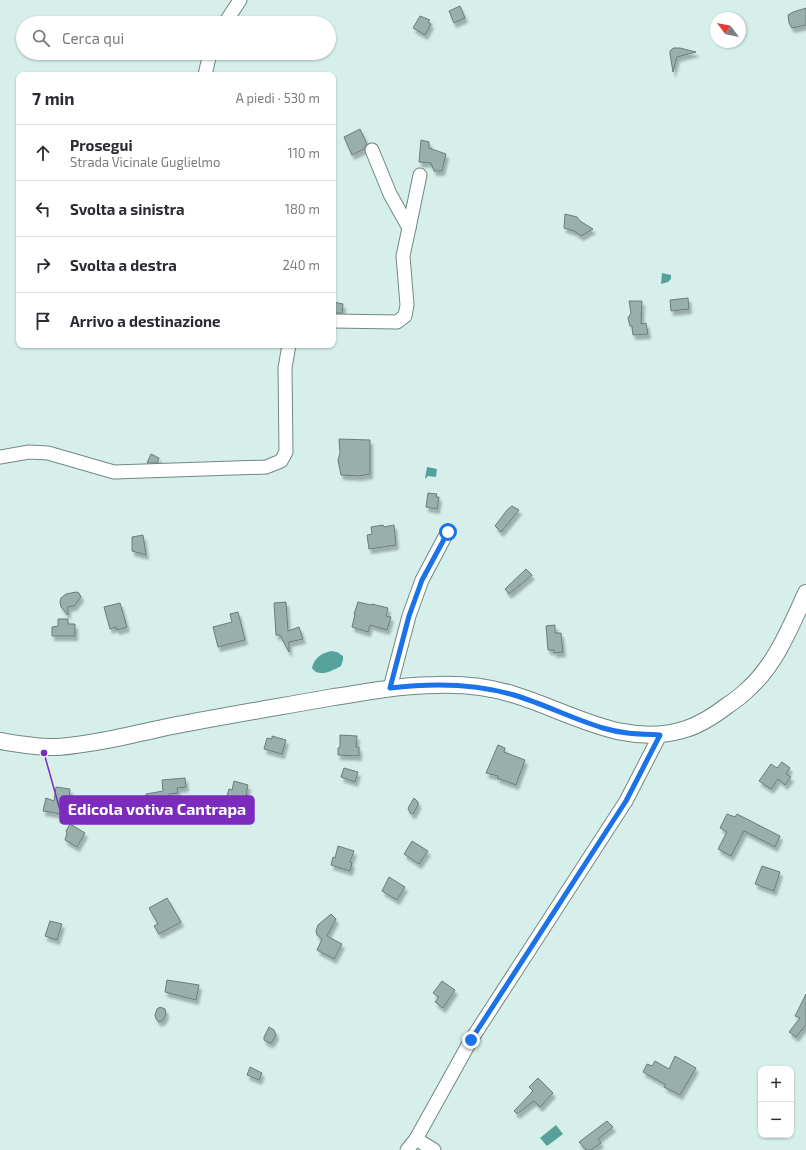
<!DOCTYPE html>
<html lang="it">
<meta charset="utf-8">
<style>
body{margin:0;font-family:"Exo 2",sans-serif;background:#f2f2f3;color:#2b2b33}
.controls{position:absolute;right:12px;bottom:12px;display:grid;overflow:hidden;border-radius:8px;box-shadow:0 1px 3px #0004}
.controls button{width:36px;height:36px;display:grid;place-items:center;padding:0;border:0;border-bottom:1px solid #e1e1e2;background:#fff;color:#2b2b33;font:20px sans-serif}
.compass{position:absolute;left:710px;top:12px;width:36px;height:36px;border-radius:50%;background:#fff;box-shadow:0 1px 3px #0004;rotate:302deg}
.stop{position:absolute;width:12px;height:12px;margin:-9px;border:3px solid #1a73e8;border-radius:50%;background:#fff}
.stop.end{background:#1a73e8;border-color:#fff;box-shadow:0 1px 4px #0008}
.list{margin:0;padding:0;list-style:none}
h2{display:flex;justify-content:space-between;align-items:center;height:52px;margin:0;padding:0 16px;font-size:17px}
h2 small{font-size:13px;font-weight:400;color:#7c7c81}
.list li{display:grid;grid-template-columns:26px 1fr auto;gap:12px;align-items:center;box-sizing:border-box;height:56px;padding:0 16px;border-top:1px solid #e1e1e2}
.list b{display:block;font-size:15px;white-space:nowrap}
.list p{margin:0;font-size:13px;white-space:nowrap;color:#7c7c81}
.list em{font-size:13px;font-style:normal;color:#7c7c81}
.icon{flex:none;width:22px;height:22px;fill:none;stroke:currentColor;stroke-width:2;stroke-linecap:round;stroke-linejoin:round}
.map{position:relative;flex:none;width:806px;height:1150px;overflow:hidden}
.search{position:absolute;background:#fff;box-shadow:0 1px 3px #0004;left:16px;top:16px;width:320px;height:44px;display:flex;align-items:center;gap:10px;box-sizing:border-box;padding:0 14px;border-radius:22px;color:#7c7c81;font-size:15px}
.panel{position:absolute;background:#fff;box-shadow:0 1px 3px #0004;left:16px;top:72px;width:320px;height:276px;border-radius:8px}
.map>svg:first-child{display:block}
.water{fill:#56a29a}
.building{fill:#98afac;stroke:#687e7b;filter:url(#shadow)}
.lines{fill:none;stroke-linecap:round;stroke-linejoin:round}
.minor-casing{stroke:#718884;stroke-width:15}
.major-casing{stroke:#718884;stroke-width:18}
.minor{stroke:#fff;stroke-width:13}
.major{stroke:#fff;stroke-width:16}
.route{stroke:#1a73e8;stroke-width:5}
.leader{fill:none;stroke:#7b2cbf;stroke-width:1.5}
.callout-dot{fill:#7b2cbf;stroke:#e3fcf8;stroke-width:1.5}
.callout{fill:#7b2cbf;stroke:#7b2cbf;stroke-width:1.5}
.callout-label{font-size:16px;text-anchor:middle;font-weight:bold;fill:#fff}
</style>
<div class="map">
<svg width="806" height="1150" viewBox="0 0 806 1150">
<defs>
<filter id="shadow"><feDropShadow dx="2.5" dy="4.5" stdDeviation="1" flood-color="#0004"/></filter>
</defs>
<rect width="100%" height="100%" fill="#d6efeb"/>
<g class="water">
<path d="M662,273l9,2v4l-3,3 -7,2z"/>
<path d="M427,467l10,2 -1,8 -8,-1 -3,3z"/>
<path d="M331,651l6,1 6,4v4l-2,6c-9,5 -23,12 -29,2 2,-10 10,-15 19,-17z"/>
<path d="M556,1125l7,9 -16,12 -7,-8z"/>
</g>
<g class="building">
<path d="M460,6l5,12 -11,5 -5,-12z"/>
<path d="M806,8v17l-14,3 -3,-5 -1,-8 5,-3z"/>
<path d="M420,16l10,4 -2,2 3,2 -6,11 -12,-7z"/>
<path d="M673,48h7l16,4 -19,5 -4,15 -3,-18v-3z"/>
<path d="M360,129l7,15 -3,5 -12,6 -8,-18z"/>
<path d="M421,140l8,2v6l17,6 -4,17h-8l-3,-8 -12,-1z"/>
<path d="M565,214l12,3 3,4 13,8 -12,7 -7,-5 -10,-3z"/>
<path d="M688,298l1,11 -18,2 -1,-11z"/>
<path d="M629,301h13l-1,23 5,-1 2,11 -15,1 -1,-9h-2l-2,-8 3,-5z"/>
<path d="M333,302l10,2 -1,9h-9z"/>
<path d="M339,439l31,1v34l-11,2 -18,-1 -3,-15 2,-7z"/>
<path d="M151,454l8,4 -2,5h-10z"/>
<path d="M428,493l9,1 -1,3h3l-2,12 -11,-2z"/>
<path d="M512,506l7,4 -18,22 -6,-6 12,-16z"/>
<path d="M383,525l1,2 10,-2 2,20 -27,4 -2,-14 5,-1 -1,-7z"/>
<path d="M143,535l3,20 -14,-4v-14z"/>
<path d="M526,569l6,6 -23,19 -4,-5z"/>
<path d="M76,592l3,1 2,4 -7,9 -6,1v8l-7,-8 -1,-5 1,-4 5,-4z"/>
<path d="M286,602l2,29 11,-4 4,12 -14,3v10l-9,-17h-4l-2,-32z"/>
<path d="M358,602l13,3 1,-1 16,4 -2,8 5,1 -4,13 -17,-5 -2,7 -16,-5 3,-13h-1z"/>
<path d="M120,603l7,24 -10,3 -1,-3 -6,2 -6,-22z"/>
<path d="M238,612l7,28 -27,7 -5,-20 19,-5 -2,-8z"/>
<path d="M58,619h10v5h7v12h-23v-9l6,-1z"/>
<path d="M555,625v8h6l2,19 -9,1v-3h-6l-2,-24z"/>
<path d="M340,735l17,1 -1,11h3v9l-21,-1v-7l2,-1z"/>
<path d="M272,736l14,4 -4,14 -18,-5 3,-11 5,1z"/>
<path d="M498,745l7,3 -1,4 21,8 -9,25 -19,-7 1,-2 -12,-3z"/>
<path d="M782,762l8,6 -4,6 5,3 -6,8 -7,-6 -7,10 -12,-8 12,-17 6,4z"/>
<path d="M344,768l14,4 -3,10 -14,-5z"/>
<path d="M185,778l1,9 -9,1 1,5 -9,1v5l-9,1 1,7 -14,1 -1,-14 17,-3 -1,-11z"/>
<path d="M234,781l14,4 -2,10h2l-2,9 -7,-2 -2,6 -7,-2 1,-6 -5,-1 3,-10 3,1z"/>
<path d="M56,787l14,2 -3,26 -24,-4 3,-13 8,3z"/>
<path d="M414,798l4,4v3l-5,9 -3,-1 -2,-5z"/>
<path d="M727,814l8,3 2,-3 43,22 -5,11 -31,-16 -13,25 -13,-7 9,-17 -7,-4z"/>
<path d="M70,824l15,9 -8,14 -12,-7 2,-7 -1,-2z"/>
<path d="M412,841l16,10 -9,13 -15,-10z"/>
<path d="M338,846l16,5 -4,11 2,1 -2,8 -19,-6 2,-8 2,1z"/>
<path d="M762,866l18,6 -6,19 -19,-7z"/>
<path d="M389,877l16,10 -8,13 -15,-9z"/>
<path d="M167,898l14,24 -22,12 -5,-8 4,-2 -9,-16z"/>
<path d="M331,914l5,5 -9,17 15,8 -8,15 -17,-9 5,-11 -5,-4 -1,-4 2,-6z"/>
<path d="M50,921l12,3 -5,16 -12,-4z"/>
<path d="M167,980l32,5 -3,15 -31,-8z"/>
<path d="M442,981l13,9 -12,18 -8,-6 4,-5 -6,-4z"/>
<path d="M806,994v31l-10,12 -7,-5 11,-14 -5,-2z"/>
<path d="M160,1007l5,2 1,5 -3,6 -4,2 -3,-3 -1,-4 2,-6z"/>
<path d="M269,1027l5,3 2,5 -4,7 -3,1 -5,-3v-3z"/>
<path d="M675,1056l21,12 -16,27 -16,-8 2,-2 -23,-13 4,-8 5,2 3,-5 14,8z"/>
<path d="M250,1067l12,6 -3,7 -12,-5z"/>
<path d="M538,1078l15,15 -13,14 -6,-6 -17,13 -3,-3 19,-20 -4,-4z"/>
<path d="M607,1121l6,6 -15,12 3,4 -10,7h-5l-7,-8z"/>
</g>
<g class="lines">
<g class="minor-casing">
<g id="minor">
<path d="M225,23l15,-23"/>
<path d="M205,75l5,-22"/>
<path d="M372,150l18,44 19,34 11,-53"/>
<path d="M333,321l64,1 8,-6 2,-11 -4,-49 6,-28"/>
<path d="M0,457l29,-5 19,1 66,19 152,-5 15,-6 5,-9 -1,-84 4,-23"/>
<path d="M390,688l19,-72 13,-36 26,-49"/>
<path d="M416,1139l18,11"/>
<path d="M407,1150l9,-11 55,-99 155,-239 34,-66"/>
</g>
</g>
<g class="major-casing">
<path id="major" d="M0,741c18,3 39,7 58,6 36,-3 73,-12 109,-20 56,-11 111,-20 167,-30 34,-5 67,-12 102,-12 26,-1 54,2 79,10 56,17 110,54 171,34 16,-5 29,-14 42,-24 6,-4 13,-9 18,-14 29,-25 44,-63 60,-98"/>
</g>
<use href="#minor" class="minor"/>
<use href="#major" class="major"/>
</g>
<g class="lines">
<path class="route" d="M448,532l-26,48 -13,36 -19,72c41,-5 84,-5 124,7 30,9 59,24 89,33 19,6 38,6 57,7l-34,66 -155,239"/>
</g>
<path class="leader" d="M44 753L60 810"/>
<circle class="callout-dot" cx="44" cy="753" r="4"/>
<rect class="callout" x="60" y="796" width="194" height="28" rx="4"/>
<g class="callout-label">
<text x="157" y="815">Edicola votiva Cantrapa</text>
</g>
</svg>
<div class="controls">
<button>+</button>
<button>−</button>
</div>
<svg class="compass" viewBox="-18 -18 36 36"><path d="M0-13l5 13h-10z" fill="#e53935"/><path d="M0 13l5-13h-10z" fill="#7c7c81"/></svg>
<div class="stop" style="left:448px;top:532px"></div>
<div class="stop end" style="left:471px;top:1040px"></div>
<div class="search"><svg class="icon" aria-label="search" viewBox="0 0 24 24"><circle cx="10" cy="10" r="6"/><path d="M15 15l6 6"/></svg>Cerca qui</div>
<section class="panel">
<h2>7 min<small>A piedi · 530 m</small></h2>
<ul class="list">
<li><svg class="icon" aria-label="ahead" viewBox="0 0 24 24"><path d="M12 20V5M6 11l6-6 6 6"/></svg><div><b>Prosegui</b><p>Strada Vicinale Guglielmo</p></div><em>110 m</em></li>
<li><svg class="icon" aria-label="left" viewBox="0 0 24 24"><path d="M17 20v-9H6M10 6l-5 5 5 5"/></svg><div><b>Svolta a sinistra</b></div><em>180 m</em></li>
<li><svg class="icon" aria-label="right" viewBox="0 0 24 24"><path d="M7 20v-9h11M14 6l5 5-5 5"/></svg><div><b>Svolta a destra</b></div><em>240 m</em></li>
<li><svg class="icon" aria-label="arrive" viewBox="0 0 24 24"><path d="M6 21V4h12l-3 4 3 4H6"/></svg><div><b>Arrivo a destinazione</b></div></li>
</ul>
</section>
</div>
